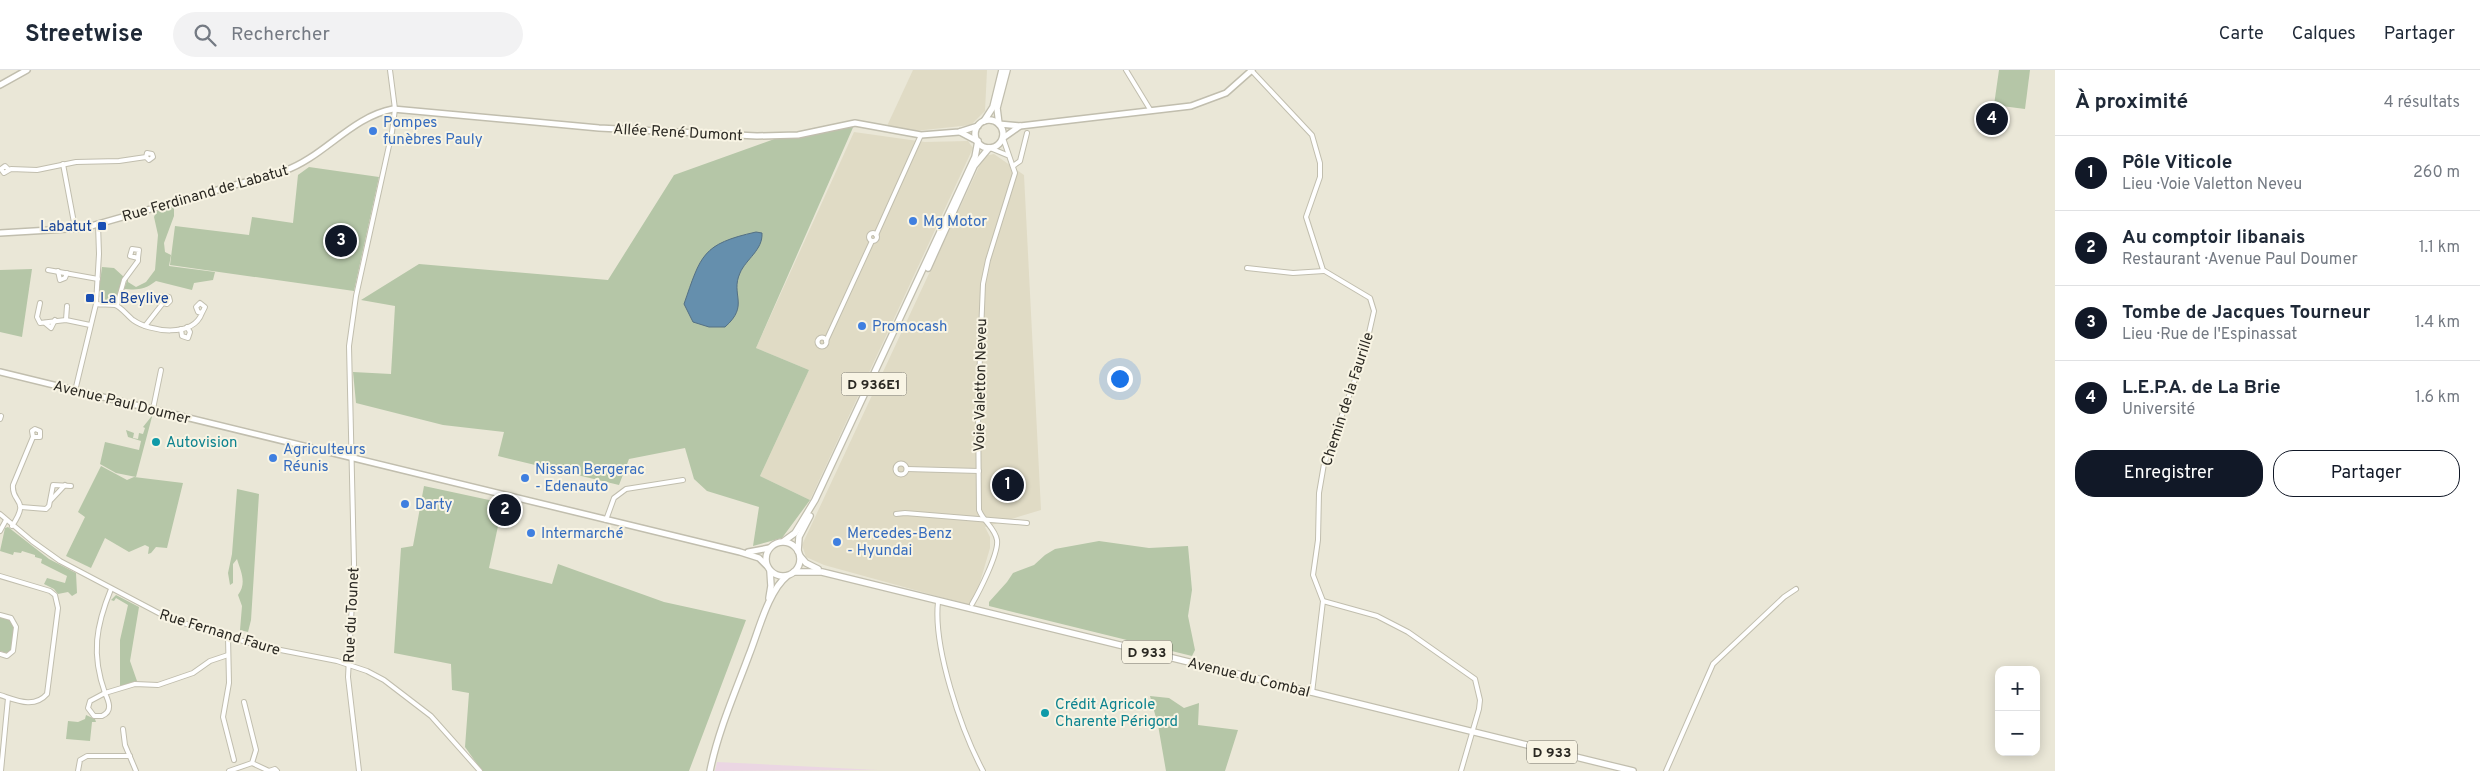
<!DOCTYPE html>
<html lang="fr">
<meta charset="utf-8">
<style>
body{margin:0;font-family:Overpass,sans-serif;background:#f2f2f3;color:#1f2937}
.controls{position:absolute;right:15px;bottom:15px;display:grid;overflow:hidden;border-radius:10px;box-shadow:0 2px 12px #0003}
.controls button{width:45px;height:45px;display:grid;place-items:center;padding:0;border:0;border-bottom:1px solid #e0e1e3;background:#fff;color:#1f2937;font:25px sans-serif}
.you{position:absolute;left:1119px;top:308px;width:18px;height:18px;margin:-12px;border:4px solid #fff;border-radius:50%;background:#1a73e8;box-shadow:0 0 0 8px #1a73e833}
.badge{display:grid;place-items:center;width:32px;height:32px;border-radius:50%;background:#111827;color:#fff;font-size:16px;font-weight:700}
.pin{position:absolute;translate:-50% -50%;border:2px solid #fff;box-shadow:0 1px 5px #0006}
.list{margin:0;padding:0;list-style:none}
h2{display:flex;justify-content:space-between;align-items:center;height:65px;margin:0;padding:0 20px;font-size:21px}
h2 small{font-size:16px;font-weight:400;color:#747a83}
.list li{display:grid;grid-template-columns:32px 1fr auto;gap:15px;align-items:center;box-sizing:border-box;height:75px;padding:0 20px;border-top:1px solid #e0e1e3}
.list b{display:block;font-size:19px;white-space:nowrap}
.list p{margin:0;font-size:16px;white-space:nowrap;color:#747a83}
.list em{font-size:16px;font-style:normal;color:#747a83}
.actions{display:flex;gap:10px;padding:15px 20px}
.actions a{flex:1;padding:11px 0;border:1px solid #111827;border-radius:20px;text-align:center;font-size:18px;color:#111827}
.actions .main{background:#111827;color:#fff}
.icon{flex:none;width:28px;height:28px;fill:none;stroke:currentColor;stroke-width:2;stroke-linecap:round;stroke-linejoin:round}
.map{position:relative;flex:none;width:2055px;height:701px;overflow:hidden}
header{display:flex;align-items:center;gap:30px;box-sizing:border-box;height:70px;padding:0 25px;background:#fff;border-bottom:1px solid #e0e1e3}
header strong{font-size:24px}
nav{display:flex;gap:28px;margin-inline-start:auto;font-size:18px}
.search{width:350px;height:45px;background:#f2f2f3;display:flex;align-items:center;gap:12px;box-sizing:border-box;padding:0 18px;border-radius:28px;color:#747a83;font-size:19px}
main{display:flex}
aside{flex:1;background:#fff}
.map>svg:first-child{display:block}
.commercial{fill:#ebd6e3}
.built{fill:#e0dbc5}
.green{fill:#b5c6a7}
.water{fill:#658fad;stroke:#547084}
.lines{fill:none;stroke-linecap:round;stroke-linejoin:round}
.street-casing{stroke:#c1beae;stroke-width:6}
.secondary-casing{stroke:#c1beae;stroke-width:8}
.primary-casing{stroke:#c1beae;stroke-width:8}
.street{stroke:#fff;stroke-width:4}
.secondary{stroke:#fff;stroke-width:5}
.primary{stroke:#fff;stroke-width:5.5}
.shop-dot{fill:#3f7fe0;stroke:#f8f4e4;stroke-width:2}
.transit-dot{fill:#1a4fb4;stroke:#f8f4e4;stroke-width:2}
.culture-dot{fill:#0f9aa8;stroke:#f8f4e4;stroke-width:2}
.labels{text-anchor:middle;stroke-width:4;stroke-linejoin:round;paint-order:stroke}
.shield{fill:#f8f4e4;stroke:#68665d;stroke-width:1}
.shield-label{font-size:14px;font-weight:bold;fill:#2b2923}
.shop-label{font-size:15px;fill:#366cbe;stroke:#f8f4e4;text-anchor:start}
.street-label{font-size:15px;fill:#2b2923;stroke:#f8f4e4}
.transit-label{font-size:15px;fill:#164399;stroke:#f8f4e4;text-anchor:end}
.culture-label{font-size:15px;fill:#0d838f;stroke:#f8f4e4;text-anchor:start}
</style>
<header>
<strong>Streetwise</strong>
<div class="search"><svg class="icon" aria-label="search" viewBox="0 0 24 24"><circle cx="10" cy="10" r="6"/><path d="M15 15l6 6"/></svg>Rechercher</div>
<nav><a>Carte</a><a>Calques</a><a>Partager</a></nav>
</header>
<main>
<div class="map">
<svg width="2055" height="701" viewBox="0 0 2055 701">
<rect width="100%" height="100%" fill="#eae7d7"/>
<path class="commercial" d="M717,692l161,8 -163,1z"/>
<g class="built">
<path d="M913,0h74l-2,41 -14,14 -66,7 -18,-6z"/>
<path d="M854,62l71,10 43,-1 5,7 -163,352 -50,-24 49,-106 -53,-22z"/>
<path d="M994,84l30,21 17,335 -56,17 5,10v11l-17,58 -149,-41 -18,-8 -4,-12 182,-389z"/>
</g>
<g class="green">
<path d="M1999,0h31l-5,39 -31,-4z"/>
<path d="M855,53l-99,225 53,22 -49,106 50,24 -28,38 -29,8 6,-39 -52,-16 -13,-12 -9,-31 -56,11 -10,26 -121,-29 6,-24 -61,-7 -87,-22 -3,-31 38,2 4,-68 -34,-6 58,-36 189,16 66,-105 106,-38z"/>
<path d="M309,97l70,10 -25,114 -184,-26 5,-39 74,9 3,-18 41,6 5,-48z"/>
<path d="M172,136l2,1v9l-10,27 1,9 6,3 -2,11 46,6 -2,8 -19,3 -2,7 -36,-9c-12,9 -18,9 -32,8l4,-11v4l8,5 10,-5 9,-12 3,-35 -4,-18 3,-7z"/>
<path d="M102,197l12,1 10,9c-5,10 -4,24 -16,27l-10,-8z"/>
<path d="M32,199l-10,68 -22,-5v-62z"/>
<path d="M150,341l3,2 -17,64 -20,-4 -16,-9 5,-22 34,8 2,-9 -13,-4 -2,-7 8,3 -1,5 5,1 1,-6 4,1 2,-6 -2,-1 8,-10z"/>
<path d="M101,396l26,14 7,-3 49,6 -16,65 -11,-1 -5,6 -3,1 1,-7 -4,-2 -16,7 -24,-14 -14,30 -25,-12 19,-39 -7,-5z"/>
<path d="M424,416l79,17 -14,65 63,16 6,-20 106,38 82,18 -57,151h-207l-17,-24 4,-54 -17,-3 -1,-26 -57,-11 7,-105 12,-2z"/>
<path d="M237,419l22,5 -8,126 -3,12 -8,-2 2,-24 -4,-11c9,-12 3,-23 -1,-36l-4,5v19l-3,2 -2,-12 4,-19z"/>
<path d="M8,457l41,32 27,14 1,20 -5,3 -4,-4 -10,2 -4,-5 -10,-5 3,-6 18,5 2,-7 -26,-13 1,-4 -7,-2v-2l-13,-4 -1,2 -7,-1 -1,3 -13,-4 5,-23z"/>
<path d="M1099,471l50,7 39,-2 4,44 -4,26 7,34 -3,6 -203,-50v-4l18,-20 6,-9 21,-8 11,-10 10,-6z"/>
<path d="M116,525l23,12 -9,54 7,20 -17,5v-46l8,-35 -12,-7 -2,3 -3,-1z"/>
<path d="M0,547l11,3 4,6 -4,25 -5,2 -6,-2z"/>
<path d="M1150,626l19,2 15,10 15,-5 -1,22 40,5 -13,41h-59l-8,-46z"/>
<path d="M86,645l9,4 1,3h-4l-2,19 -24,-2 2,-18 10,1 7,-3z"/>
</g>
<path class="water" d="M756,162l6,1c1,17 -16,26 -22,40 -10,22 10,32 -15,54h-16l-16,-5 -9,-18c17,-49 18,-60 72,-72z"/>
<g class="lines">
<g class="street-casing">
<g id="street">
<path d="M1126,0l25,41"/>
<path d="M1251,0l61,65 8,28v14l-14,40 17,53 47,28 4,13 -10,44 -40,109 -5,29 -1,47 -5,35 10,26 -11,92"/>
<path d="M990,78l17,7"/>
<path d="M63,94l12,64"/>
<path d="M1013,96l7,-5 7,-28"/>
<path d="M9,100l-4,-4 -4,3 3,4 7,-4 26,1 39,-8 43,-1 27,-4 3,3 4,-3 -1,-3 -5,-1 -1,4"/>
<circle cx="873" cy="167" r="4"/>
<path d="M876,165l45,-100"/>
<path d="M1247,198l46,5 31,-2"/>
<path d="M48,200l50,9"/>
<path d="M58,201l2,9 5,-2 2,-5"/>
<path d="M40,233l-3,14 3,6 26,-3 24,5"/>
<path d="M96,234c6,1 13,0 19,1 5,1 13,11 18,15 17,12 60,18 69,-7l-4,-1 -2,-5 4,-4 5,4 -3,6"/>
<path d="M117,235l7,-25 14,-19v-3l-8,-2 2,-7 7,1 -1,8"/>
<path d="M66,250l1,-14"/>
<path d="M45,253l6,5 4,-8"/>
<path d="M145,256l18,-23 1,-7 5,1 1,4 -3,3 -4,-1"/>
<path d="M181,259l1,7 6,2 2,-6 -3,-5"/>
<circle cx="822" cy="272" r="4.5"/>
<path d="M826,271l46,-100"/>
<path d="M75,321l21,-87 3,-50 -1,-30"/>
<path d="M153,339l8,-39"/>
<path d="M0,349l1,-3"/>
<circle cx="901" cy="399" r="5.5"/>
<path d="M907,399l72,2"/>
<path d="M51,430l14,-15"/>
<path d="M21,437l25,2 3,-3 4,-21 18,1"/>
<path d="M0,444l32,27 28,20 110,58 90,27 77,15 30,10 17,9 47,36 49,55"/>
<path d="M896,444l9,-1 122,10"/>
<path d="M606,450l8,-22 12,-9 57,-9"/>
<path d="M12,456c19,-28 -1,-22 1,-41l20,-48 -1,-6 3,-2 5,2v6h-7"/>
<path d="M0,461l6,-11"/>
<path d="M0,506l50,15 5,4 3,13 -11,86c-13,15 -31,6 -47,1"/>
<path d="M111,519c-15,37 -20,65 -6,104l30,-9 23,1 35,-12 17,-12 18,-6"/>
<path d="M1323,531l54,15 31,16 67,47 5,21 -1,9 -18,62"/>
<path d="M938,532c-5,45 23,128 45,169"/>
<path d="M972,534c7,-12 27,-51 25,-64 -2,-12 -14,-19 -18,-30l-1,-105 5,-121 5,-24 27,-87 -12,-35"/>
<path d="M0,545l11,3 5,9 -3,24 -6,5 -7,-2"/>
<path d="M228,567l1,46 -6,34 11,43"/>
<path d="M105,623c4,9 8,18 -3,23h-8l-6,-8 2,-7z"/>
<path d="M123,659l2,16 11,26"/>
<path d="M252,693l17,8 6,-2 2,2"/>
<path d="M1,701l7,-73"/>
<path d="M78,701l2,-11 7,-4h43"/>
<path d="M229,701l23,-8 4,-13 -12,-48"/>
<path d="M359,701l-11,-94 6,-113 -5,-218 7,-50 36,-164 3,-23 -5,-39"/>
<path d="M1666,701l47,-107 71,-67 12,-8"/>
</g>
</g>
<g class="secondary-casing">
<g id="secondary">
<path d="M0,15l27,-15"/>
<path d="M999,54l21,2 171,-20 35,-13 26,-23"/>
<path d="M960,62l17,9"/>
<path d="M1003,68l17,-12"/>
<path d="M0,163l84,-5 200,-57c40,-14 67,-54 109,-62l206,19 158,8 41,-1 57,-12 66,12 38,-3 19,-6"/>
<path d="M0,302l740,180 19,6 8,8"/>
<path d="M748,482l21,-4"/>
</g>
</g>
<g class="primary-casing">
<g id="primary">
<circle cx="989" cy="64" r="14"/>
<path d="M984,51l9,-14 9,-37"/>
<path d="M999,54l-2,-16 10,-38"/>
<path d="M928,198l46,-102 15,-18"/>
<path d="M784,471l11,-8 20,-33 160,-343 3,-16"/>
<circle cx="783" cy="489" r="17"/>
<path d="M798,481l1,-14 11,-21"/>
<path d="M800,486l6,7 12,6"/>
<path d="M794,502h28l811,199"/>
<path d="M769,528l2,-12 -1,-15"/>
<path d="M710,701c8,-40 25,-78 39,-116 9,-22 19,-64 38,-79"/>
</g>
</g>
<use href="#street" class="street"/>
<use href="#secondary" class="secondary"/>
<use href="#primary" class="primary"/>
</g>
<g class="shop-dot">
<circle cx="373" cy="61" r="5"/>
<circle cx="913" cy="151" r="5"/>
<circle cx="862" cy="256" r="5"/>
<circle cx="273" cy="388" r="5"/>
<circle cx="525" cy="408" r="5"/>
<circle cx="405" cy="434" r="5"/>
<circle cx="531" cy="463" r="5"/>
<circle cx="837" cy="472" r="5"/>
</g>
<g class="transit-dot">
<rect x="97" y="151" width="10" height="10" rx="2.5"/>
<rect x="85" y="223" width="10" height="10" rx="2.5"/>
</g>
<g class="culture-dot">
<circle cx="156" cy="372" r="5"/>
<circle cx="1045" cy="643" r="5"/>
</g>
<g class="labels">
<g class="shield">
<rect x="841.5" y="302.5" width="65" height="23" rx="4"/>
<rect x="1122" y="570.5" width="50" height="23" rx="4"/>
<rect x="1527" y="670.5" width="50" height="23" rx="4"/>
</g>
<g class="shield-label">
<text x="874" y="319">D 936E1</text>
<text x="1147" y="587">D 933</text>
<text x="1552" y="687">D 933</text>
</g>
<g class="shop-label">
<text x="383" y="57">Pompes<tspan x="383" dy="17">funèbres Pauly</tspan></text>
<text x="923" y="156">Mg Motor</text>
<text x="872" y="261">Promocash</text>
<text x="283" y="384">Agriculteurs<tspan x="283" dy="17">Réunis</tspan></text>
<text x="535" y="404">Nissan Bergerac<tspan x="535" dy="17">- Edenauto</tspan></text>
<text x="415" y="439">Darty</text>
<text x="541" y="468">Intermarché</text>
<text x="847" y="468">Mercedes-Benz<tspan x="847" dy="17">- Hyundai</tspan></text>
</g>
<g class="street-label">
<text transform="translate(678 62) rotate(3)" y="5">Allée René Dumont</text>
<text transform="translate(205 123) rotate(-16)" y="5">Rue Ferdinand de Labatut</text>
<text transform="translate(980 315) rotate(-89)" y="5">Voie Valetton Neveu</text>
<text transform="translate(1347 329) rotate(-72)" y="5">Chemin de la Faurille</text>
<text transform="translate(122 332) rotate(14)" y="5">Avenue Paul Doumer</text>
<text transform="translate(351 545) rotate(-87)" y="5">Rue du Tounet</text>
<text transform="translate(220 562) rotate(17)" y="5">Rue Fernand Faure</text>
<text transform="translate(1249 607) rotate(14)" y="5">Avenue du Combal</text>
</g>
<g class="transit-label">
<text x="92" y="161">Labatut</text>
<text x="100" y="233" text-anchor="start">La Beylive</text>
</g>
<g class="culture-label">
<text x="166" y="377">Autovision</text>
<text x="1055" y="639">Crédit Agricole<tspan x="1055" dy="17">Charente Périgord</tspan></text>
</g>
</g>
</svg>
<div class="controls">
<button>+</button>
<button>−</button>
</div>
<div class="you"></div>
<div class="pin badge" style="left:1008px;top:415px">1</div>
<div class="pin badge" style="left:505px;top:440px">2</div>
<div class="pin badge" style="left:341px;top:171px">3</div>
<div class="pin badge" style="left:1992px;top:49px">4</div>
</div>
<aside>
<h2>À proximité<small>4 résultats</small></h2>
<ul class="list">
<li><span class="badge">1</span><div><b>Pôle Viticole</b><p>Lieu · Voie Valetton Neveu</p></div><em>260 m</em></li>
<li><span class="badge">2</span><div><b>Au comptoir libanais</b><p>Restaurant · Avenue Paul Doumer</p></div><em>1.1 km</em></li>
<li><span class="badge">3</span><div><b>Tombe de Jacques Tourneur</b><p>Lieu · Rue de l'Espinassat</p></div><em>1.4 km</em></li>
<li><span class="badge">4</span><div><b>L.E.P.A. de La Brie</b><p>Université</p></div><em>1.6 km</em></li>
</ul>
<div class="actions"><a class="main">Enregistrer</a><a>Partager</a></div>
</aside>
</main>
